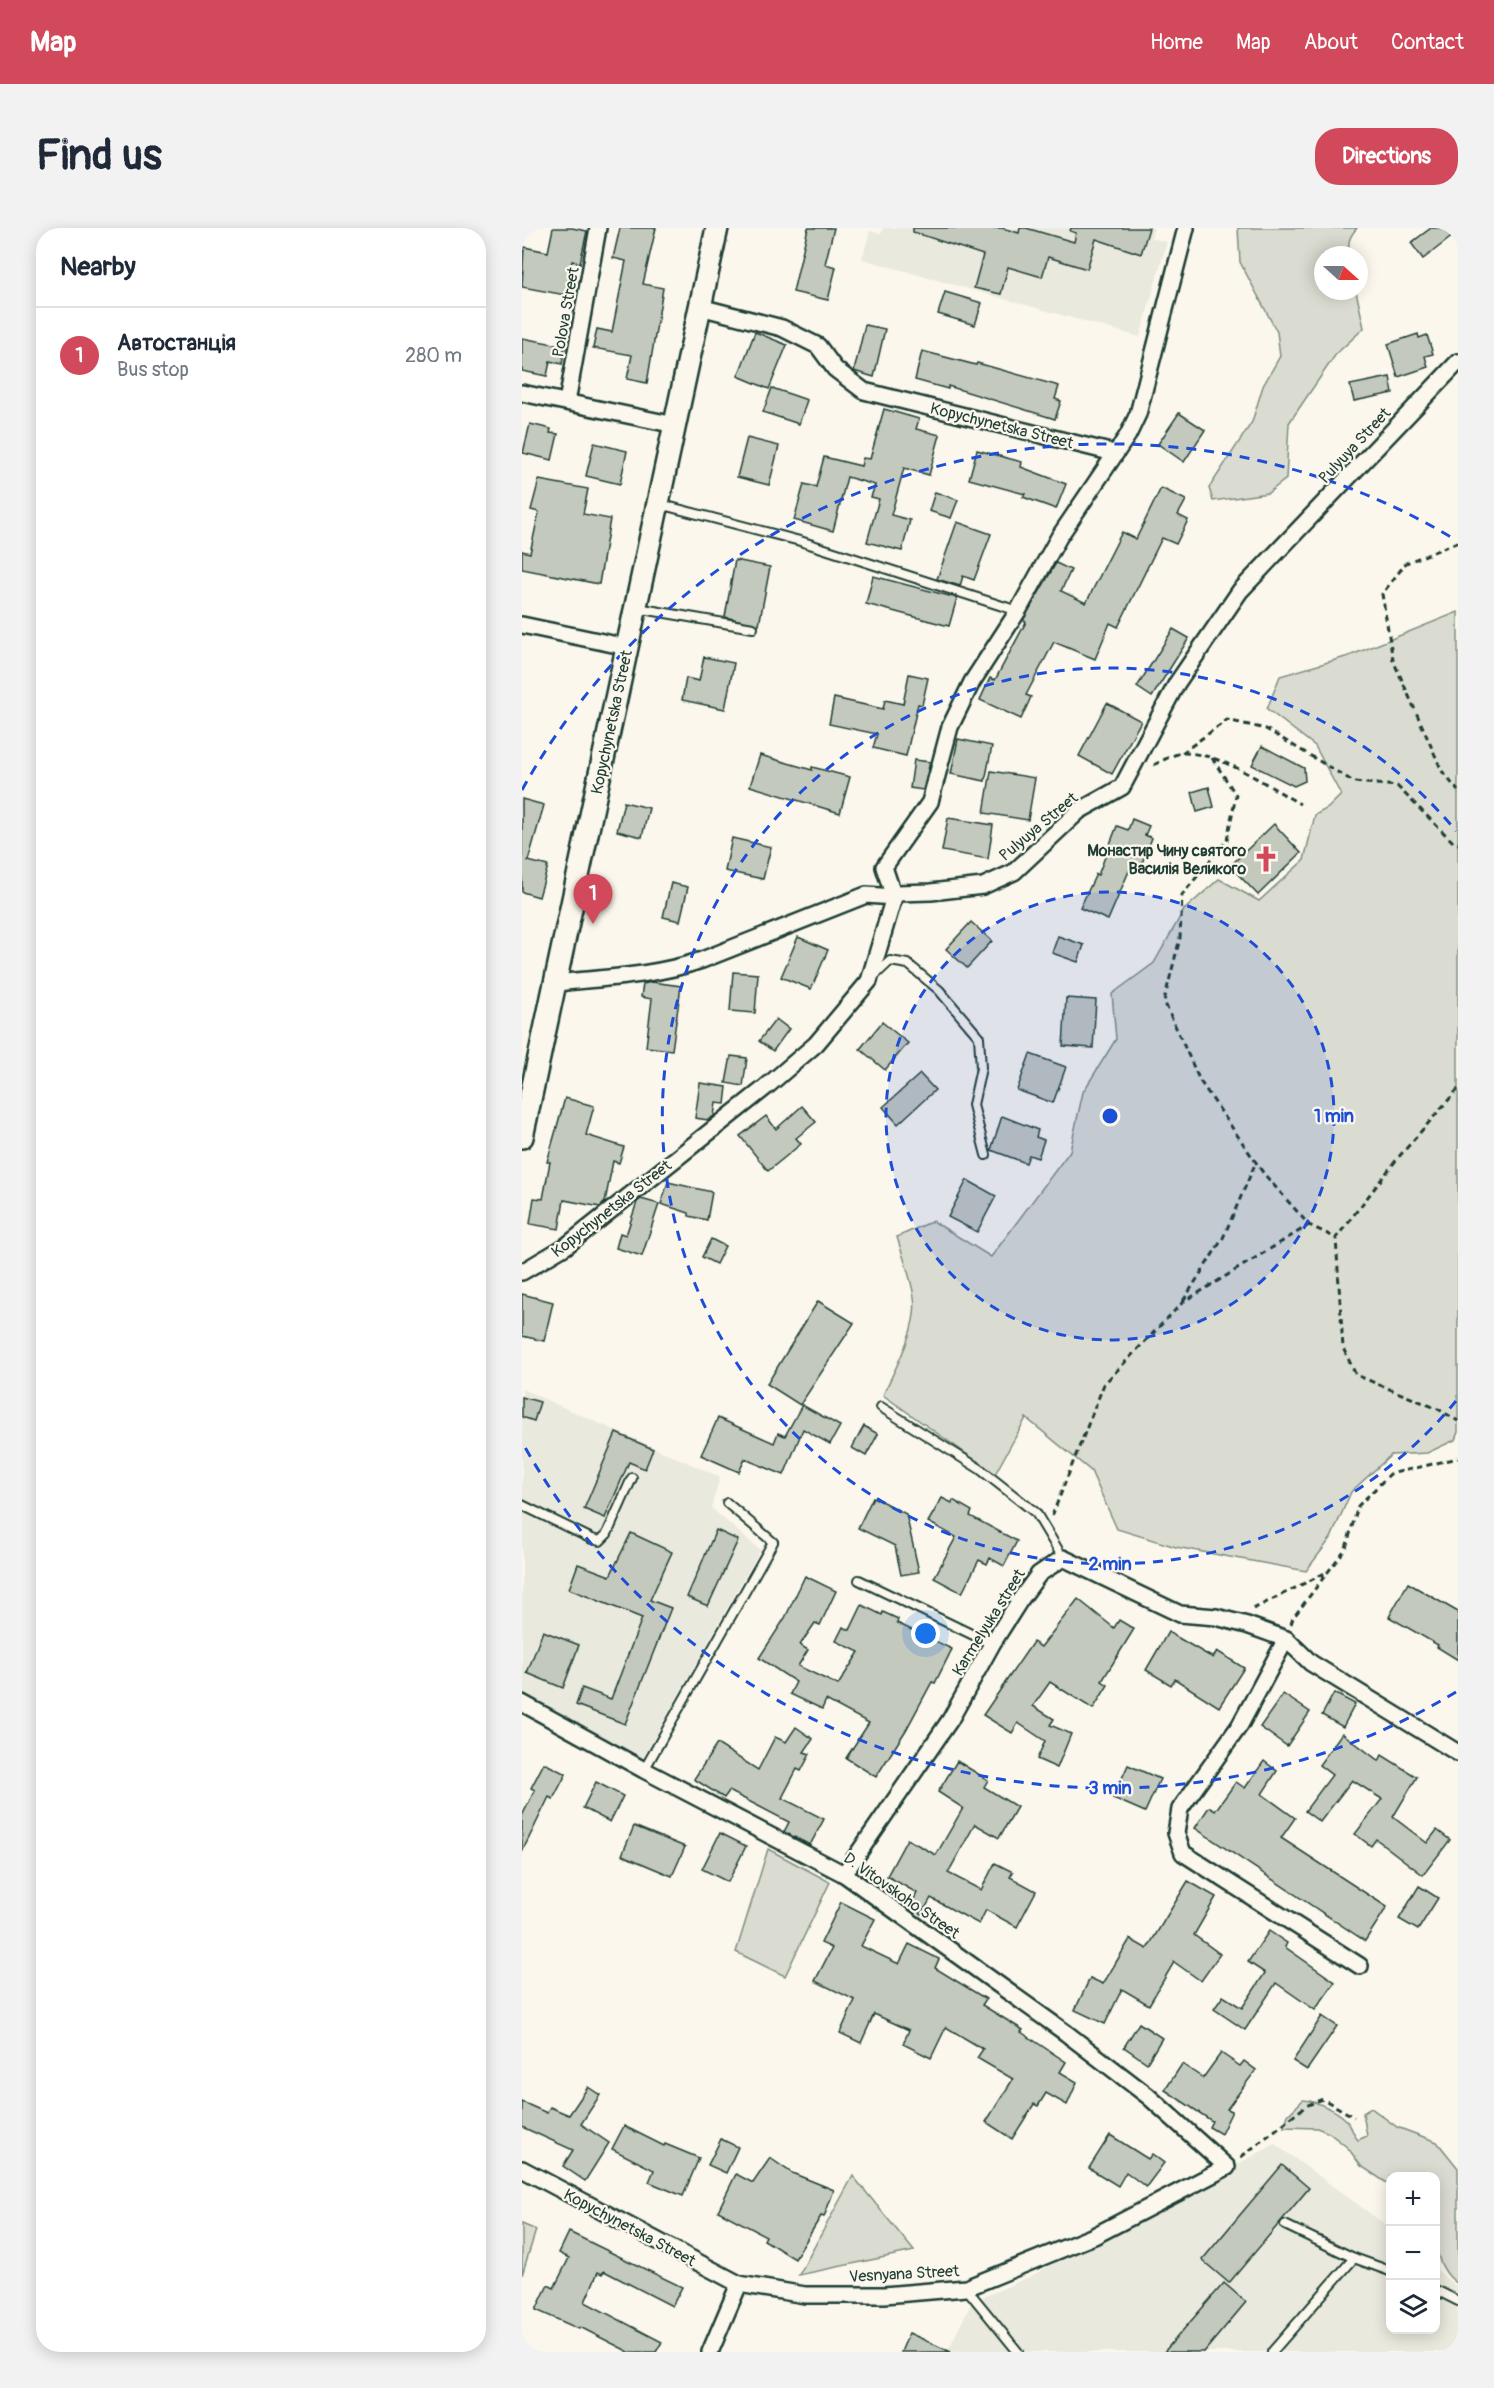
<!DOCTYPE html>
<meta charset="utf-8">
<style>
body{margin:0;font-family:Pangolin,sans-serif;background:#f2f2f3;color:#1f2937}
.controls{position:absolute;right:18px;bottom:18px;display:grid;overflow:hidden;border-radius:12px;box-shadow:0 3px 15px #0003}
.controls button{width:54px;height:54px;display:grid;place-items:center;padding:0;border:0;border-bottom:2px solid #e0e1e3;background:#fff;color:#1f2937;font:30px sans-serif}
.compass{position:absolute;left:792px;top:18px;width:54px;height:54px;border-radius:50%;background:#fff;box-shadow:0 3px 15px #0003;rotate:111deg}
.you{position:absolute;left:404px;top:1406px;width:21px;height:21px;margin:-15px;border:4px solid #fff;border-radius:50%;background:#1a73e8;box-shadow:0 0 0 9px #1a73e833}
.badge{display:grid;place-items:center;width:39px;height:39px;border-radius:50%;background:#d1495b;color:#fff;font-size:20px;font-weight:700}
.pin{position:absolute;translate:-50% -50px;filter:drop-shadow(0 2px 3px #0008)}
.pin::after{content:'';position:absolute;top:32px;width:21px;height:18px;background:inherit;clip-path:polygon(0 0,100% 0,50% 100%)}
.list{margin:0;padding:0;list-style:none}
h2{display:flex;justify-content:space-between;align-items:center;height:78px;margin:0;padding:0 24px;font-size:26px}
h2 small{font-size:20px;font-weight:400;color:#747a83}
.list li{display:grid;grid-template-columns:39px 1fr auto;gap:18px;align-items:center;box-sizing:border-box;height:96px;padding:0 24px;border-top:2px solid #e0e1e3}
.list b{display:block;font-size:22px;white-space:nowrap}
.list p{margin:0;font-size:20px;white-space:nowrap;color:#747a83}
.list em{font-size:20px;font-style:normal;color:#747a83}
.icon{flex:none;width:33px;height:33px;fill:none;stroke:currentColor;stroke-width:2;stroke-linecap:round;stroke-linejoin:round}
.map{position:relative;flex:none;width:936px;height:2124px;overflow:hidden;border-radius:24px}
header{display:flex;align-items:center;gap:36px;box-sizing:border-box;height:84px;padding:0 30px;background:#d1495b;color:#fff}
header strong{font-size:28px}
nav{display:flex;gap:33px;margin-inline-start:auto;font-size:21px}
.intro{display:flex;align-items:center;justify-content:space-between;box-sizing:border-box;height:144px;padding:0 36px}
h1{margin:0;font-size:42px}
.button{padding:15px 27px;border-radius:24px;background:#d1495b;color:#fff;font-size:21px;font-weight:700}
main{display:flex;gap:36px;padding:0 36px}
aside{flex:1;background:#fff;border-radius:24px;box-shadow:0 3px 15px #0003}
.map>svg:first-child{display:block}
.built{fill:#eae9de}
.green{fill:#dbdcd1;stroke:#7d8c82;stroke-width:1.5}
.building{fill:#c4c9be;stroke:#1f3d34;stroke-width:1.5}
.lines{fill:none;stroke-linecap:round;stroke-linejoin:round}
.service-casing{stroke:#1f3d34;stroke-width:12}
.minor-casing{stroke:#1f3d34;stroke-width:20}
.secondary-casing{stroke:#1f3d34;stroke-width:26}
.path{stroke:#1f3d34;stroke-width:3;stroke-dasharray:6 4.5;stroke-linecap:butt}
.service{stroke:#fbf7ec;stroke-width:8}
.minor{stroke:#fbf7ec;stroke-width:15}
.secondary{stroke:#fbf7ec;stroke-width:21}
.ring{fill:none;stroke:#1d4ed8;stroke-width:3;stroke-dasharray:10 8}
.labels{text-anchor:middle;stroke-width:4.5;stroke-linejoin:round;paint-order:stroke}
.street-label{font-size:16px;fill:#1f3d34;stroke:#fbf7ec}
.poi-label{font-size:16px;font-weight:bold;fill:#1f3d34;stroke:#fbf7ec;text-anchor:end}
.centre{fill:#1d4ed8;stroke:#fbf7ec;stroke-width:3}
.ring-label{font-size:18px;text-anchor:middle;font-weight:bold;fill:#1d4ed8;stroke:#fbf7ec;stroke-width:4.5;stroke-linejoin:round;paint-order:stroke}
</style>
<header>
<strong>Map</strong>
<nav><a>Home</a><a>Map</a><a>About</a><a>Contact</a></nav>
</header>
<div class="intro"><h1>Find us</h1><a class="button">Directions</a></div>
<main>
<aside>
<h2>Nearby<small></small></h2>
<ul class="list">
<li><span class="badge">1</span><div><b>Автостанція</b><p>Bus stop</p></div><em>280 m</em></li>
</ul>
</aside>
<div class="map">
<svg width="936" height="2124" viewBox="0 0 936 2124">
<rect width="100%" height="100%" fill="#fbf7ec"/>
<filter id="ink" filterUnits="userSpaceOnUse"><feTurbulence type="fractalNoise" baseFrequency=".0167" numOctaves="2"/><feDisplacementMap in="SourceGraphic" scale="12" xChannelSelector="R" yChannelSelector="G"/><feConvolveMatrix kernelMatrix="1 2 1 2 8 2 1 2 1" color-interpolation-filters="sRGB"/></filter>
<g filter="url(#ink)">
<g class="built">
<path d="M361,0h271l-3,10 16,4 -27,95 -278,-78 8,-28 11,3z"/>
<path d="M0,1161l198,88 -9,31 49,42 -118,210 -120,-66z"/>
<path d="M753,1916l115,84v102h46v-61l22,19v64h-511l25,-50 59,-26z"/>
</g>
<g class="green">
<path d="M716,0h119c-8,9 -10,15 -7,27h-27v36h33l8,37 -28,26 -47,69 -3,56 -18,14 -55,8 -4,-13 43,-66 11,-36 17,-30 -3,-24 -37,-70z"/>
<path d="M936,384v820l-3,8 -28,13 -36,2 -40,37 -20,46 -25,33 -130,-24 -59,-18 -26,-58 -65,-53 -31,56 -112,-79c12,-26 36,-69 31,-98 -3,-20 -11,-40 -17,-60l36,-16 58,36 79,-106 13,-59 33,-53 -4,-45 42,-31 30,-53 35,-31 40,22 45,-41 11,-45 13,-7 13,-13 -26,-49 -48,-37 13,-33 69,-20z"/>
<path d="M246,1621l62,33 -45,94 -49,-24z"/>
<path d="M781,1872c13,1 40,12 46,24 4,6 4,11 9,16l9,-4 -4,-23 8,-5 26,19 40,15 21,26v116c-33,-22 -22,-73 -22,-108h-46v9l-29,-19 -13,-18 -19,-15 -12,-5 -33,-1 4,-12z"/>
<path d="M331,1948l61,75 -115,24z"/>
<path d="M0,1996l14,6 -14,45z"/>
</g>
<g class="building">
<path d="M31,0h19l15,3 -7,32 -8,-2 -7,34 -43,-8 2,-40 24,5z"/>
<path d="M98,0h36l-13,56 20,4 -16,95 -20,-4 5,-24 -39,-7 4,-19 15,3 14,-71 -13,-3z"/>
<path d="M286,0h26l-9,36 11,3 -8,33 -35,-8z"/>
<path d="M391,0h89l17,5 1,-5h6l48,14 2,-9 -6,-2 1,-3h78l-8,26 -45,-15 -9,30 -39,-12 -6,20 -34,-10 -7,27 -27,-6 9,-33 -70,-23z"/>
<path d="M909,0h27v4l-35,27 -12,-16z"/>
<path d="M423,64l37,11 -7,22 -37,-11z"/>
<path d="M343,97l20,4 -11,48 -20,-6z"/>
<path d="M233,104l32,13 -18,44 -31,-13z"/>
<path d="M896,106l1,4 8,-3 6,19 -8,2 3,11 -30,10 -10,-33z"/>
<path d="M0,110l43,8 -3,18 -12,-3 -3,15 -25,-5z"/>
<path d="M400,123l54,14 1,-2 82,23 -4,13 6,2 -6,18 -107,-33v3l-33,-9z"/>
<path d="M868,149l3,16 -39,8 -4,-16z"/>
<path d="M250,160l35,12 -8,24 -36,-12z"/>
<path d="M362,181l35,10 -3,10 24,6 -11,40 -25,-7 -13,47 19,5 -8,31 -35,-9 12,-43 -8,-2 4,-12 -28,-8 -14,54 -39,-11 10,-36 12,3 8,-30 37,9 2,-8 7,1z"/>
<path d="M657,185l26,17 -21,32 -26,-18z"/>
<path d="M8,196l21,5 -1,4 8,1 -6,26 -29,-7z"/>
<path d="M225,210l32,8 -10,39 -32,-8z"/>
<path d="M72,215l33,8 -7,33 -34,-8z"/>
<path d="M455,222l45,12 -1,5 45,17 -10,25 -33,-12 2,-3 -56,-15z"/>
<path d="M17,252l49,9 -5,25 27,5 -11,65 -77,-15v-18l8,2 9,-41 -8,-2z"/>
<path d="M639,260l25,12 -8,15 10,5 -12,24 -14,-6 -44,89 -8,-4 -15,36 -41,-17 -28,53 5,2 -10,22 -41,-19 10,-22 5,2 31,-58 -3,-2 33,-57 15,7 -10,21 25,12 36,-71 14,7z"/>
<path d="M413,264l23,8 -7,18 -22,-7z"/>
<path d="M435,294l34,12 -17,46 -11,-4 -3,10 -23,-7z"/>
<path d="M213,332l35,7 -11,58 -34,-8z"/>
<path d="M351,348l84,22 -8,28 -83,-22z"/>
<path d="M651,401l16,9 -37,59 -15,-10z"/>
<path d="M182,429l30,6 -9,46 -43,-9 4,-22 13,3z"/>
<path d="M387,446l19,4 -6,27 -4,-1 -12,52 -33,-8 4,-14 -48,-10 5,-26 49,11 2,-9 18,4z"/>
<path d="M585,475l34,18 -29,53 -33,-18z"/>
<path d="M436,511l34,7 -7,35 -34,-7z"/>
<path d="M740,518l42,22 1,13 -11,5 -42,-21z"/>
<path d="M238,527l52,15v-3l38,10 -10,36 -90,-27z"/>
<path d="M392,532l16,2 -7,28 -13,-2z"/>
<path d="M469,543l44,7 -7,42 -44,-7z"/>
<path d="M687,559l5,20 -17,5 -5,-20z"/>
<path d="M0,571l22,6 -16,56 20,5 -9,31 -17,-5z"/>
<path d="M102,574l25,6 -7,29 -25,-6z"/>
<path d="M426,590l45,7 -5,34 -46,-8z"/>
<path d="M610,591l17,7 -4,9 7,3 -12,30 -8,-4 -24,56 -28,-12 16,-34 2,1 19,-49 11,4z"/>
<path d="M752,596l27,29 -43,42 -28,-29z"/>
<path d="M210,610l39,9 -8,32 -38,-8z"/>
<path d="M149,655l17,4 -8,34 -17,-4z"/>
<path d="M449,694l21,19 -25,27 -21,-19z"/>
<path d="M536,708l26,9 -6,17 -26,-9z"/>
<path d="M276,709l30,13 -17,39 -30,-12z"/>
<path d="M211,744l25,2 -3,39 -25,-2z"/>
<path d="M130,754l29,4 -9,64 -26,-3 6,-48 -11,-2 2,-13z"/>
<path d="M544,770l30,2 -3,48 -30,-2z"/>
<path d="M254,791l13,10 -16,22 -14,-10z"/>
<path d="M360,794l26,21 -23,27 -25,-21z"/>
<path d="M508,826l36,13 -13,36 -36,-13z"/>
<path d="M209,828l16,2 -4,28 -17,-3z"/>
<path d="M398,846l15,16 -37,34 -15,-17z"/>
<path d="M178,855l27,4 -2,17 -9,-1 -2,13 -6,4 -13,-2z"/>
<path d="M43,870l29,8 -8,29 38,12 -5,16 -6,-2 -8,41 -5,5 -36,-7 -5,29 -29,-5 4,-26 9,1 7,-37h-3z"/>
<path d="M280,878l14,16 -20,16 5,6 -33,27 -28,-35 26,-20 10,13z"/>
<path d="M480,888l36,14 -2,7 8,3 -6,18 -9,-3 -3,8 -35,-13z"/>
<path d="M445,952l29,16 -19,36 -29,-15z"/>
<path d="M146,954l44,10 -5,28 -18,-4v-3l-28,-9z"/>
<path d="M119,971l18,5 -17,52 -26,-8 4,-15 6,2 11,-33z"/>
<path d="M189,1011l14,7 -9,18 -14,-7z"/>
<path d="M0,1066l31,8 -9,39 -22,-5z"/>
<path d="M296,1073l36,22 -54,82 -33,-21z"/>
<path d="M0,1169l18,5 -6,19 -12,-4z"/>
<path d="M280,1177l38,21 -10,18 -27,-15 -19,46 -39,-16 -6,13 -38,-17 17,-37 56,25 4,-10 7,3z"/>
<path d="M342,1198l14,8 -12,22 -14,-8z"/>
<path d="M94,1205l37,16 -8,20 -16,-7 -24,56 -21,-9z"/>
<path d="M351,1269l33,17 13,58 -18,3 -6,-29 -37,-18z"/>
<path d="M420,1270l10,5 1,-3 19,11 -2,5 47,25 -13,25 -14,-8 -3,6 -8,-4 -17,33 -28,-15 22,-41 -28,-15z"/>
<path d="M194,1302l22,10 -30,66 -21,-9z"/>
<path d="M109,1305l41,19 -22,48 21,8 -46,116 -49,-19 6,-17 29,11 31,-81 -73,-29 9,-25 32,12z"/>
<path d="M283,1348l31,15 -16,34 -5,-2 -15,22 8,5 -10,16 40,19 21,-33 -23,-11 7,-14 7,3 12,-25 20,10 1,-3 15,7 -1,4 55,26 -17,34 -3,-1 -26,48 -30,47 -30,-19 23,-35 -43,-23 -4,9 -32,-15 6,-12 -37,-24 26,-40z"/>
<path d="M886,1355l50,29v48l-21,-13 1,-2 -49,-28z"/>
<path d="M556,1371l36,29 5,-8 15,9 -32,52 6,4 -15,24 -43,-27 -17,24 21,13 -4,6 21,9 -14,34 -20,-9 8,-18 -27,-18 -6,10 -29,-18 50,-73 8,5z"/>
<path d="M21,1403l36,14 -16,43 -36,-15z"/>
<path d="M646,1404l45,26 4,-7 27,17 -25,39 -44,-28 -4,6 -25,-15z"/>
<path d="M812,1465l21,11 -12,23 -21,-12z"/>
<path d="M761,1466l27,18 -23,34 -27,-19z"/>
<path d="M274,1499l17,12 -9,13 6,2 -9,17 -4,-2 -15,29 42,21 -14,26 -26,-13 5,-10 -60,-31 -5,7 -30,-19 23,-35 41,26 17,-33 11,5z"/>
<path d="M820,1505l37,28 3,-6 35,22 -24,40 34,26 10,-13 13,10 -27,35 -47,-36 -5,7 -16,-12 27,-35 -30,-19 -32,42 -15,-11 27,-36 -13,-10z"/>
<path d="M435,1533l31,19 -4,7 33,20 -18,31 -24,-14 -27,49 33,17 14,-27 18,9 -3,5 26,14 -19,36 -31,-17 -7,14 -48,-26 -9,16 -12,-7 7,-14 -30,-17 20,-37 29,16 27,-47 -25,-16z"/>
<path d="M742,1533l13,10 -15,23 33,24 -14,20 106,69 -22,34 -170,-113 14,-21 6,4 21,-29 9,6z"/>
<path d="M22,1535l22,11 -13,25 -4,-2 -27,55v-36l13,-26 -4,-2z"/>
<path d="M606,1537l32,14 -15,33 -32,-14z"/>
<path d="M74,1554l27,14 -13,26 -27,-14z"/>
<path d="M112,1598l51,21 -13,29 -50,-21z"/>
<path d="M198,1605l26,13 -18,36 -26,-13z"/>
<path d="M666,1653l28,16 -22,38 26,19 -19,27 -27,-19 -25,43 -27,-16 -17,35 -30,-14 15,-32 13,6 27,-45 17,10z"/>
<path d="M897,1658l19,12 -20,32 -19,-11z"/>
<path d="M319,1674l34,17 -14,27 38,18 10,-20 30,15 -4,9 51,31 -4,6 41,25 -2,2 45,30 -6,10 17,10 -10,23 -21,-12 -8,13 -4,-2 -22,35 -26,-17 27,-43 -36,-21 6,-9 -37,-22 -15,31 -28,-14 6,-14 -35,-16 -13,29 -21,-10 15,-33 -40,-19 17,-33 -11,-5z"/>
<path d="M747,1703l18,12 -2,4 50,35 -20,28 -39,-27 -31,47 -31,-21 9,-13 19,12 23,-35 -17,-11z"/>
<path d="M800,1788l15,10 -30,44 -14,-9z"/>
<path d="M617,1795l23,15 -15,25 -23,-16z"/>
<path d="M699,1825l19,13 4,-5 12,9 -29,39 5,2 -11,23 -12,-7 3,-6 -47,-31 17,-26 21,14z"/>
<path d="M66,1859l12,8 -19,29 28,19 -24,38 -22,-15 10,-16 -51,-23v-25l25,11 3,-6 19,8z"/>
<path d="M102,1898l40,20 1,-2 34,14 -16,38 -34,-14 5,-12 -42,-21z"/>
<path d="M588,1907l38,24 4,-5 12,9 -18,24 -20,-15 -8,14 -29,-18z"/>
<path d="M199,1911l17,8 -12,26 -18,-8z"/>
<path d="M248,1930l22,15 42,17 -10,27 -3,-1 -26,43 -31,-19 2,-4 -48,-25 18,-37 17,9z"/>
<path d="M760,1937l27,23 -80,95 -27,-23z"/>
<path d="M47,2004l113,55 -10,19 -68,-35 -2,3 -4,-2 -13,30 77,40 -6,10h-27l-49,-25 -1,2 -43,-19 12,-25 6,3 15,-30 -10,-5z"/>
<path d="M702,2055l22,19 -42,50h-40z"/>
<path d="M387,2105l42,19h-50z"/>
</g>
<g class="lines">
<g class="service-casing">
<g id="service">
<path d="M137,276l141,37 218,70"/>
<path d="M115,380l116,20"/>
<path d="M350,750l18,-17 18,3 31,26 40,47 2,31 -8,37 13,50"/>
<path d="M359,1179l99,62 56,44 27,45"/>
<path d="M0,1277l70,34 8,2 7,-7 25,-56"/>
<path d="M337,1352l133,64"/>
<path d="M122,1542l129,-228 -46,-39"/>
<path d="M763,1997l69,33 36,13"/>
<path d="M444,2060l52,64"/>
<path d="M914,2062l22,11"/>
<path d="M750,2124l82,-94"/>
</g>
</g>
<g class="minor-casing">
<g id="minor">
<path d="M178,79l82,21 36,18 17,23 29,22 250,62"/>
<path d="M0,165l153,32"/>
<path d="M45,174l31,-174"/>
<path d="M0,397l105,22"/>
<path d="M33,755c50,-5 100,-7 147,-23l164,-65 28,2 3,-4 34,-1 52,-6 31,-14 65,-61 43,-24 55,-104 63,-92 218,-229"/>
<path d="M0,1044l44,-26 200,-159 50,-43 53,-63 25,-84 -10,-30 46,-65 20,-75 22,-45 46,-71 41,-74 69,-102 10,-21 48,-186"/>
<path d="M764,1411l-46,86 -60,84 -4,24 7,20 177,113"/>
<path d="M0,1475l122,67 200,104 222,159 82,63 79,71 -133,69 -128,52 -82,7h-79l-66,-11 -29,68"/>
<path d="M322,1646l106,-154 42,-76 28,-44 19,-26 24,-16 117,56 36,3 31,8 39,14 25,24 147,90"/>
<path d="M0,1941l217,115"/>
</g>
</g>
<g class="secondary-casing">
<path id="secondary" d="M0,909l195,-909"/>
</g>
<g class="path">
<path d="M936,314l-52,21 -24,31 11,66 49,111 16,20"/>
<path d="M660,525l45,-33 39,9 88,53 43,4 57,57 4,1"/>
<path d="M690,530l24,37 -9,45 -45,55 -2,43 -16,63 36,80 64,93 45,51 27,13"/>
<path d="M632,537c8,-4 21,-12 30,-12 38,0 84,33 116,51"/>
<path d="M936,861l-61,70 -61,79 7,110 13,27 82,34 20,12"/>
<path d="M661,1073l40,-63 33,-76"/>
<path d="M530,1288l52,-132 78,-81 127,-78"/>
<path d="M731,1381l72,-36"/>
<path d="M769,1396l2,-6 53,-70 12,-42 32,-32 68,-16"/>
<path d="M719,1929l65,-51 17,-7 31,18"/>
</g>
<use href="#service" class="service"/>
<use href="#minor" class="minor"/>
<use href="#secondary" class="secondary"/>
</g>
</g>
<circle cx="588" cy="888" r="224" fill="#1d4ed8" fill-opacity=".12"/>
<g class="ring">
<circle cx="588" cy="888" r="224"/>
<path d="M934 1173A448 448 0 1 1 934 603"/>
<path d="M934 1464A672 672 0 0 1 0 1214M0 562A672 672 0 0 1 934 312"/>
</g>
<defs>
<g id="church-bare" transform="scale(2.07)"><path d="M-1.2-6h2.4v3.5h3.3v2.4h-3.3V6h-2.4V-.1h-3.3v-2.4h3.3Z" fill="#d1495b" stroke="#fbf7ec" stroke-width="2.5" paint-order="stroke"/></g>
</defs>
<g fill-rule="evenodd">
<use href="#church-bare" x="744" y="631"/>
</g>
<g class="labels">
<g class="street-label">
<text transform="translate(43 84) rotate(-80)" y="6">Polova Street</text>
<text transform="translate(480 197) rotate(14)" y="6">Kopychynetska Street</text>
<text transform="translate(832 217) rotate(-47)" y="6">Pulyuya Street</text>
<text transform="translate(89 494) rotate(-78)" y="6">Kopychynetska Street</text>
<text transform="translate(516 598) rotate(-40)" y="6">Pulyuya Street</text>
<text transform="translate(89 980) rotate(-38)" y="6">Kopychynetska Street</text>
<text transform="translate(466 1394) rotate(-58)" y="6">Karmelyuka street</text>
<text transform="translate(380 1667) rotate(35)" y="6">D. Vitovskoho Street</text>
<text transform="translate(108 1999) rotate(28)" y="6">Kopychynetska Street</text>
<text transform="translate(382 2045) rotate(-3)" y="6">Vesnyana Street</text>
</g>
<g class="poi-label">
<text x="724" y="628">Монастир Чину святого<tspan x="724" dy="18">Василія Великого</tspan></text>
</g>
</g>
<circle cx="588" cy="888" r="9" class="centre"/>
<g class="ring-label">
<text x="812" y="894">1 min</text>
<text x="588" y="1342">2 min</text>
<text x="588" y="1566">3 min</text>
</g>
</svg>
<div class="controls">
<button>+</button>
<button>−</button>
<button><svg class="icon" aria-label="layers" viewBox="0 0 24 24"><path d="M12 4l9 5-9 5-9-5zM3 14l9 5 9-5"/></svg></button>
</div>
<svg class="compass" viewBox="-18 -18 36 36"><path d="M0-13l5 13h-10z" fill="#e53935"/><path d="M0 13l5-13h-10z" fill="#747a83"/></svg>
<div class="you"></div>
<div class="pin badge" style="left:71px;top:696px">1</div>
</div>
</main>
